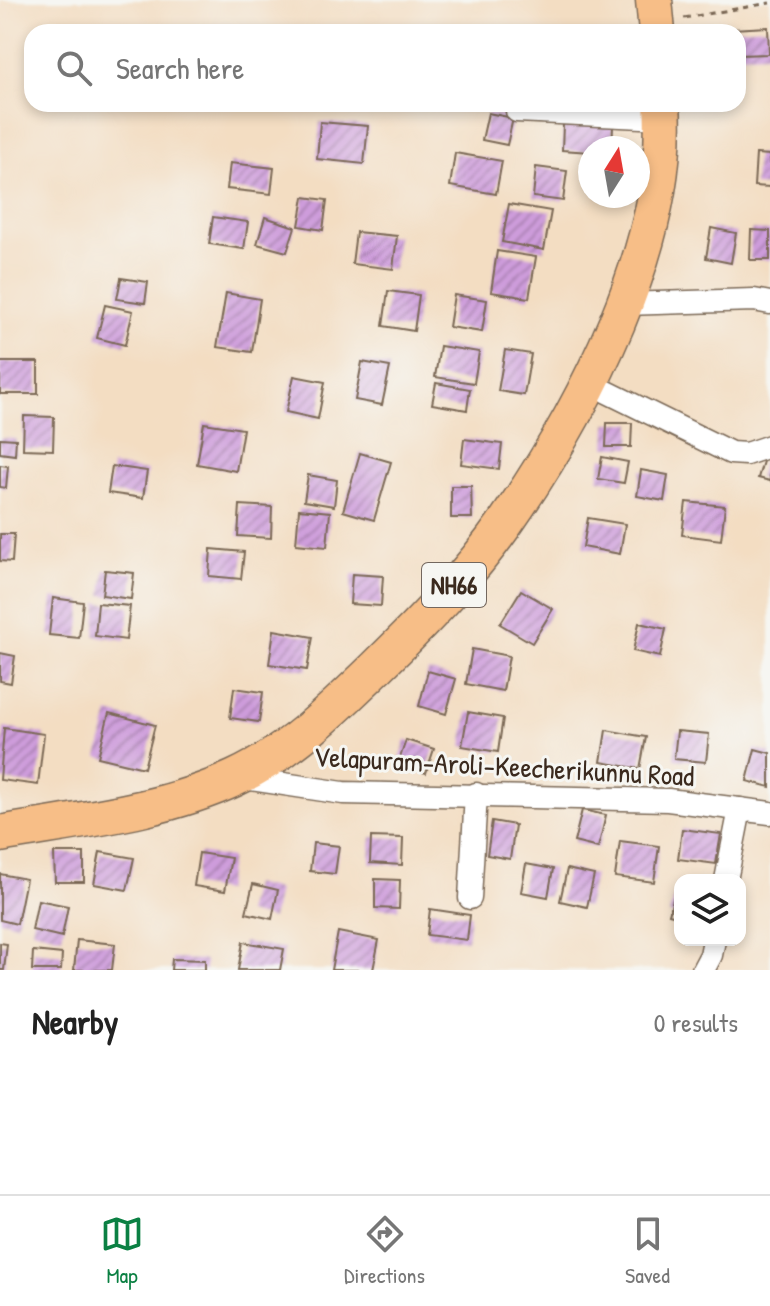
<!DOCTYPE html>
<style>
body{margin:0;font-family:"Patrick Hand",sans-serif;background:#f2f2f2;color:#222}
.controls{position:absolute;right:24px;bottom:24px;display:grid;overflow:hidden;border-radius:16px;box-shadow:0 4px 12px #0003}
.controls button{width:72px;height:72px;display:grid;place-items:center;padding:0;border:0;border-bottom:2px solid #e0e0e0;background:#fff;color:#222;font:40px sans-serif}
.compass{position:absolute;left:578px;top:136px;width:72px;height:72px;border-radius:50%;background:#fff;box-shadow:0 4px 12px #0003;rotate:11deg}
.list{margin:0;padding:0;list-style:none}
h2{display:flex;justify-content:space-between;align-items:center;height:104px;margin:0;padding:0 32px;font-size:34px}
h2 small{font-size:26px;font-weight:400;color:#767676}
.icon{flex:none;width:44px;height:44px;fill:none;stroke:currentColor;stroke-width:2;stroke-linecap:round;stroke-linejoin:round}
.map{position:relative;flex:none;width:770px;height:970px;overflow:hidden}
.search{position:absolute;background:#fff;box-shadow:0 4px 12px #0003;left:24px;right:24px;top:24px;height:88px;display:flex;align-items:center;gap:20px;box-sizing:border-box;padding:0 28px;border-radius:24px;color:#767676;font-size:30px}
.sheet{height:224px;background:#fff}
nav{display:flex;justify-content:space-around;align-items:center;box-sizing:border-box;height:112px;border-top:2px solid #e0e0e0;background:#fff;font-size:22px;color:#767676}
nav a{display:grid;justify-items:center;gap:4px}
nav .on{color:#0b8043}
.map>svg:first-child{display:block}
.building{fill:url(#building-hatch)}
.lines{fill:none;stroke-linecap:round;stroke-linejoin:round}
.minor-casing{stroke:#7b6957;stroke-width:25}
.trunk-casing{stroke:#7b6957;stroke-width:39}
.path{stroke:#7b6957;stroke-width:3;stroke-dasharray:6 6;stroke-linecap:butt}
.minor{stroke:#fff;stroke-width:22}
.trunk{stroke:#f7be87;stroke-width:36}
.labels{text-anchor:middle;stroke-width:6;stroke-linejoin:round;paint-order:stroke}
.shield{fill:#f6f6f2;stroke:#73675e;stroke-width:2}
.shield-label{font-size:26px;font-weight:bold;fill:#3b2a1e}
.street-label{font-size:28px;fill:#3b2a1e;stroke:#f6f6f2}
</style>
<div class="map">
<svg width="770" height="970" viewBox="0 0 770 970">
<defs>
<pattern id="building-hatch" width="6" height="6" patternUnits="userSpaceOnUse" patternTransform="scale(2)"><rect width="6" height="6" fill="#ce9cdb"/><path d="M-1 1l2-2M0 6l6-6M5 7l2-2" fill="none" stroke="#a87fb1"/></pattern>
</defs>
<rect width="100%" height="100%" fill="#f6f6f2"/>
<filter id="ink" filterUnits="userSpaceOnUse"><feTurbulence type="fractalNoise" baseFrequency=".0125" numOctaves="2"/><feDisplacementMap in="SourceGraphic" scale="16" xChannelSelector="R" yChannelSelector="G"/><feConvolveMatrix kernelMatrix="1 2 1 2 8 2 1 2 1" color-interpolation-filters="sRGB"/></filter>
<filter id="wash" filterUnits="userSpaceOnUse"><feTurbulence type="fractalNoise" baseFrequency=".006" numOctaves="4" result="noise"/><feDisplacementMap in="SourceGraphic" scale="32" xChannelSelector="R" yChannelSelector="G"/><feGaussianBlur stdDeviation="1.8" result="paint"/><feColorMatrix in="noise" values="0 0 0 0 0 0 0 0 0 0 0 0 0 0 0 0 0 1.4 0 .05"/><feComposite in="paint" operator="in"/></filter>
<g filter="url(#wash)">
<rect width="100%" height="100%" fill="#f3ddc2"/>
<g id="blocks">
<g class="building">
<path d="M768,27l1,27 -31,1v-23h-5l-1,-3z"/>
<path d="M488,113l25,5 -6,27 -25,-5z"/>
<path d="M320,122l48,4 -4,38 -47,-5z"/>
<path d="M563,124l50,2 -1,22h-22v4l-28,-2z"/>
<path d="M455,153l47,8 -6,33 -46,-8z"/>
<path d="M756,154l14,1v32l-16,-1z"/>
<path d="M230,163l44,5 -3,26 -44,-5z"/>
<path d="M536,167l31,4 -4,30 -30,-4z"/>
<path d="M304,197l23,3 -4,30 -24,-4z"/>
<path d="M509,204l42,7 -7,39 -42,-8z"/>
<path d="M213,217l35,5 -4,27 -35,-5z"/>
<path d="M265,217l30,10 -8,25 -30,-8z"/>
<path d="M711,228l25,5 -5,30 -25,-5z"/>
<path d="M751,230l19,1v29h-20z"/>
<path d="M356,232l41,4 -4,33 -41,-5z"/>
<path d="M497,251l39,6 -7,41 -38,-6z"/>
<path d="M121,278l27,4 -3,21 -28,-4z"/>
<path d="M388,291l31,4 -5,36 -31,-5z"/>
<path d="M226,293l34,6 -8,53 -35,-5z"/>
<path d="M454,295l33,5 -5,32 -33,-5z"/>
<path d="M105,305l28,6 -8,34 -28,-7z"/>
<path d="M440,346l39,6 -5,31 -39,-6z"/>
<path d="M505,350l26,4 -7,41 -26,-4z"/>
<rect x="0" y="362" width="38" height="32"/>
<path d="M362,362l28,5 -8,38 -27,-5z"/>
<path d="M294,376l31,6 -7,37 -32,-7z"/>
<path d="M436,383l34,6 -3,21 -35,-6z"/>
<path d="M24,416l30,1 -1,33 -30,-1z"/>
<path d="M204,423l39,6 -7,42 -39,-7z"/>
<path d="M607,423h25l-1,24h-25z"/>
<path d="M0,438l16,1 -1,16 -15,-2z"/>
<path d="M464,439l38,5 -3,25 -38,-5z"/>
<path d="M360,453l31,9 -17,58 -31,-9z"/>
<path d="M602,457l26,5 -4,21 -26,-4z"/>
<path d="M764,458l6,2v21l-12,-3z"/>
<path d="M0,465l8,1 -2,22 -6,-1z"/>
<path d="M112,466l35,5 -4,27 -35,-5z"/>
<path d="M641,470l27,5 -4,26 -27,-5z"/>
<path d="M308,475l29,5 -3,26 -30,-5z"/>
<path d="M451,486h20l1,32h-21z"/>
<path d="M686,502l39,4 -4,34 -39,-5z"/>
<path d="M240,505l32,2 -1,31 -33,-2z"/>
<path d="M299,509l31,3 -3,35 -31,-3z"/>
<path d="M588,518l37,6 -5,30 -37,-7z"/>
<path d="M0,534h14l-2,28 -12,-1z"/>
<path d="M211,549l33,3 -3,27 -32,-3z"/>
<path d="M105,570l29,3 -3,26 -29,-4z"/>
<path d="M352,574l31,2 -2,30 -31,-2z"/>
<path d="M521,590l32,19 -21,34 -32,-19z"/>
<path d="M53,598l30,4 -4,36 -30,-3z"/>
<path d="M98,603l32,3 -4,34 -31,-4z"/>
<path d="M639,623l27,6 -6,28 -27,-6z"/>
<path d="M274,630l39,7 -6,33 -38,-6z"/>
<path d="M472,649l37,7 -6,35 -37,-7z"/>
<path d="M0,653l15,3 -4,27 -11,-2z"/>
<path d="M428,671l28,8 -10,35 -27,-8z"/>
<path d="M234,688l29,4 -4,30 -29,-4z"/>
<path d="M468,712l35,6 -5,34 -36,-6z"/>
<path d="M109,713l46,12 -11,43 -46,-11z"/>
<path d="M4,728l40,6 -6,51 -38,-5z"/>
<path d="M606,730l40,7 -6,32 -39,-7z"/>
<path d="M677,731l32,3 -3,28 -32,-3z"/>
<path d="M406,740l28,9 -8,24 -28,-9z"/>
<path d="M755,749l15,4v34l-23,-6z"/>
<path d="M582,810l24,5 -8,33 -24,-6z"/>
<path d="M492,821l23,4 -5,34 -23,-4z"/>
<path d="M682,829l39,5 -5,30 -38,-5z"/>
<path d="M371,837l32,1 -1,27 -32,-2z"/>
<path d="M620,841l39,5 -5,36 -39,-5z"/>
<path d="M313,843l26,3 -4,28 -25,-3z"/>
<path d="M100,852l34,6 -7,32 -33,-6z"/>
<path d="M54,853h30v29h-29z"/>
<path d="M199,853l32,5 -6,33 -31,-5z"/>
<path d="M526,864l27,5 -5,28 -27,-5z"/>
<path d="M567,869l27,6 -7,32 -27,-6z"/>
<path d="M0,874l26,5 -9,45 -17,-4z"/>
<path d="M375,879l25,1 -1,29 -24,-1z"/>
<path d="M678,882l2,1v34l-11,-3z"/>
<path d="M253,884l25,6 -6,29 -26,-6z"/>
<path d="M38,900l30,6 -6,31 -30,-7z"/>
<path d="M430,909l40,6 -3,25 -40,-5z"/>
<path d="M338,932l41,8 -6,30h-42z"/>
<path d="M77,940l38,4 -3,26h-38z"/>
<path d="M243,942l41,7 -4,21h-42z"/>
<path d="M0,943l7,1 -3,26h-4z"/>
<path d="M33,951l29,3 -1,16h-29z"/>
<path d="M172,959l33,1v10h-34z"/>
</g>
</g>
</g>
<g filter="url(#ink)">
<use href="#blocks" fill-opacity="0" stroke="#7b6957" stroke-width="2"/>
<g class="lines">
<g class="minor-casing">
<g id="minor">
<path d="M517,111l146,7"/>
<path d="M624,304l130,-4 16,3"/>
<path d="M589,383l142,70 15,1 24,-8"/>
<path d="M237,777l106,16 325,7 102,13"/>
<path d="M726,880l14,-71"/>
<path d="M470,898l6,-104"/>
<path d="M703,970l8,-15 3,-15"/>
</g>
</g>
<g class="trunk-casing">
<g id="trunk">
<path d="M654,0l3,32"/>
<path d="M0,834c78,-14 162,-22 235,-56 54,-25 100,-70 142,-111 46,-45 92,-92 129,-145 77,-110 166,-280 156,-418"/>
</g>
</g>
<path class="path" d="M684,18l86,-15"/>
<use href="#minor" class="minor"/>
<use href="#trunk" class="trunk"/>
</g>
</g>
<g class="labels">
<rect class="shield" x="422" y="563" width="64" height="44" rx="6"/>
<g class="shield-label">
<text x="454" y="594">NH66</text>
</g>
<g class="street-label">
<text transform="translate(504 766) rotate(3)" y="10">Velapuram-Aroli-Keecherikunnu Road</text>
</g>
</g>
</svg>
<div class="controls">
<button><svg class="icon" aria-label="layers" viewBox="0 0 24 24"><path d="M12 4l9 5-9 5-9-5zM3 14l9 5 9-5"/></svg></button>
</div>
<svg class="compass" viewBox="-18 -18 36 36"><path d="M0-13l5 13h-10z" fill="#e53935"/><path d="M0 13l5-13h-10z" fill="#767676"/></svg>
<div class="search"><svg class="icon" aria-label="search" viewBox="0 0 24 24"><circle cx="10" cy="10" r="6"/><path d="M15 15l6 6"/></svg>Search here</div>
</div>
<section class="sheet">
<h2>Nearby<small>0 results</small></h2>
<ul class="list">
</ul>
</section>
<nav>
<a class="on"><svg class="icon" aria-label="map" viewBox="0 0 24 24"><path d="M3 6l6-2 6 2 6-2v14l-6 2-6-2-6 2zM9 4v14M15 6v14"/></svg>Map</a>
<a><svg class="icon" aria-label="directions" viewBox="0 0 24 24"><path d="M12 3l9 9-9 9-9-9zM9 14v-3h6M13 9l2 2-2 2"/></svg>Directions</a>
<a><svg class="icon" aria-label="saved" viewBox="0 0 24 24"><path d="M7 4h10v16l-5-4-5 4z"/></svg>Saved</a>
</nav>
